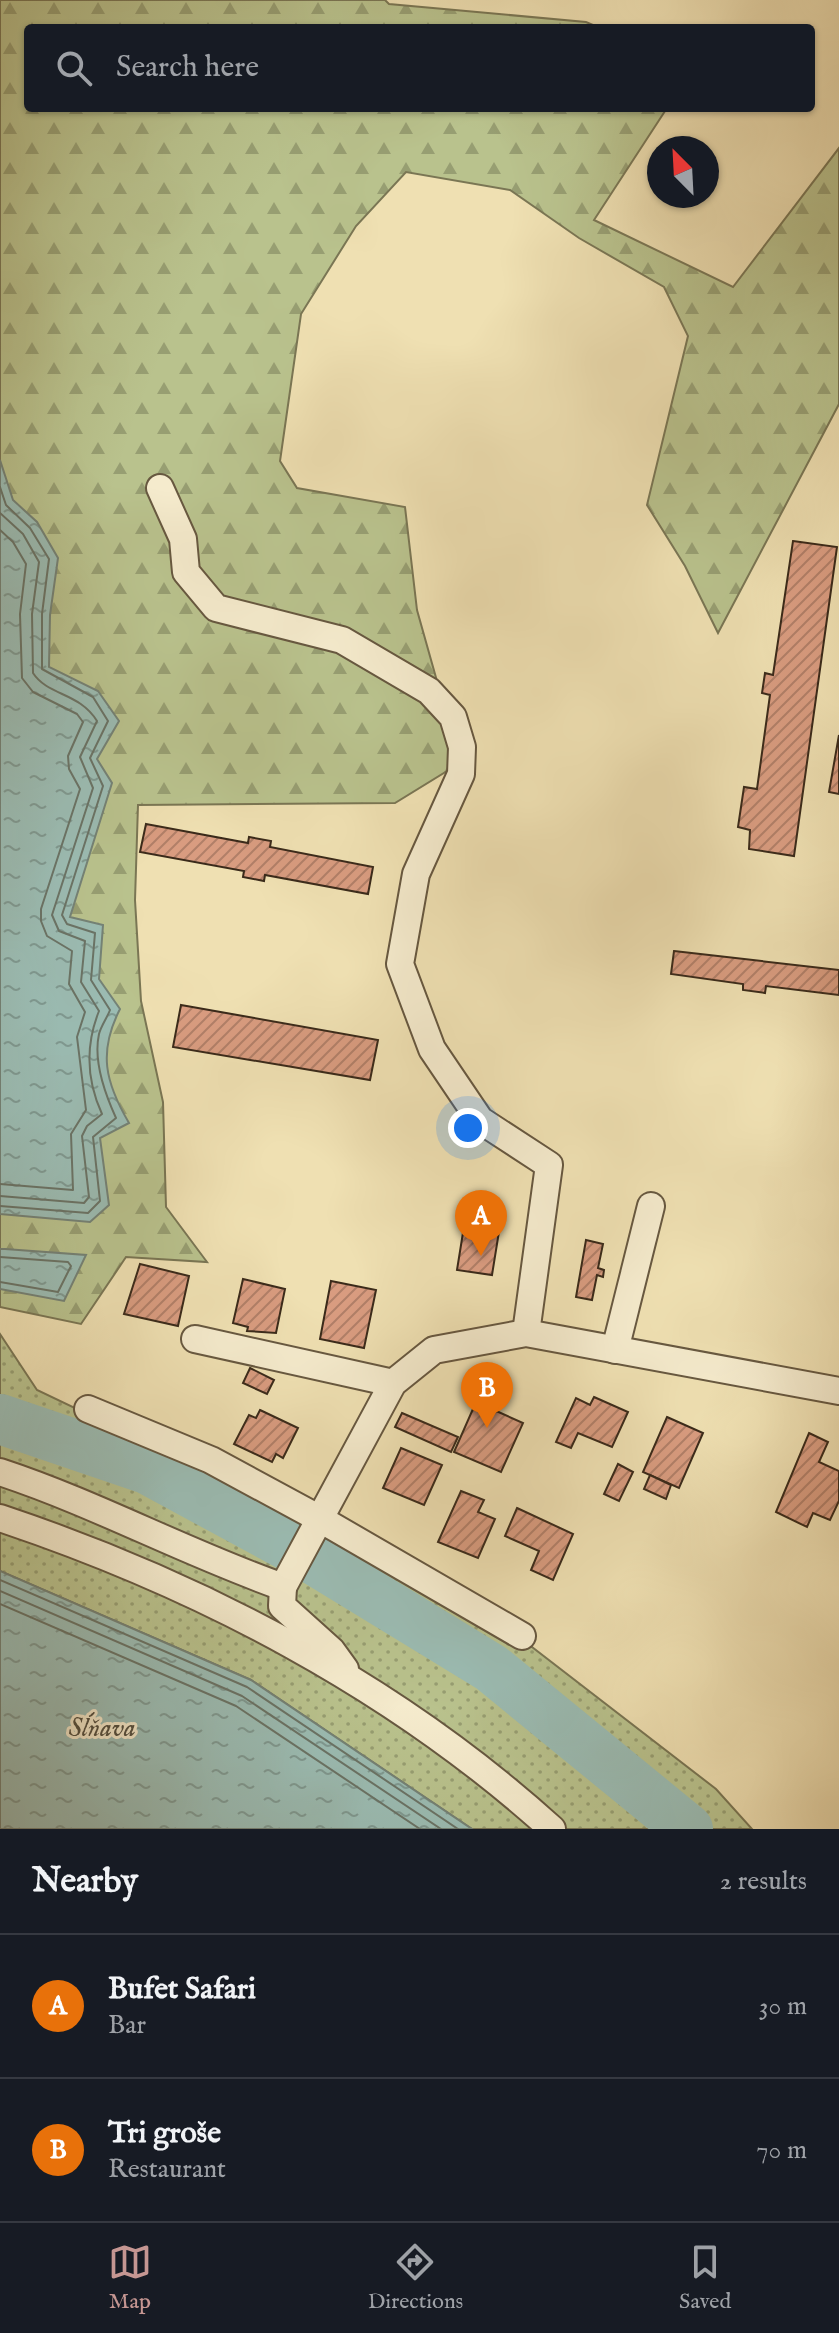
<!DOCTYPE html>
<meta charset="utf-8">
<style>
body{margin:0;font-family:"IM FELL English",serif;background:#20242c;color:#f1f3f6}
.compass{position:absolute;left:647px;top:136px;width:72px;height:72px;border-radius:50%;background:#171b24;box-shadow:0 2px 6px #0004;rotate:336deg}
.you{position:absolute;left:468px;top:1128px;width:28px;height:28px;margin:-20px;border:6px solid #fff;border-radius:50%;background:#1a73e8;box-shadow:0 0 0 12px #1a73e833}
.badge{display:grid;place-items:center;width:52px;height:52px;border-radius:50%;background:#c59692;color:#fff;font-size:26px;font-weight:700}
.pin{position:absolute;translate:-50% -66px;filter:drop-shadow(0 2px 4px #0008)}
.pin::after{content:'';position:absolute;top:42px;width:28px;height:24px;background:inherit;clip-path:polygon(0 0,100% 0,50% 100%)}
.list{margin:0;padding:0;list-style:none}
h2{display:flex;justify-content:space-between;align-items:center;height:104px;margin:0;padding:0 32px;font-size:34px}
h2 small{font-size:26px;font-weight:400;color:#9ea1a6}
.list li{display:grid;grid-template-columns:52px 1fr auto;gap:24px;align-items:center;box-sizing:border-box;height:144px;padding:0 32px;border-top:2px solid #363941}
.list b{display:block;font-size:30px;white-space:nowrap}
.list p{margin:0;font-size:26px;white-space:nowrap;color:#9ea1a6}
.list em{font-size:26px;font-style:normal;color:#9ea1a6}
.icon{flex:none;width:44px;height:44px;fill:none;stroke:currentColor;stroke-width:2;stroke-linecap:round;stroke-linejoin:round}
.map{position:relative;flex:none;width:839px;height:1829px;overflow:hidden}
.search{position:absolute;background:#171b24;box-shadow:0 2px 6px #0004;left:24px;right:24px;top:24px;height:88px;display:flex;align-items:center;gap:20px;box-sizing:border-box;padding:0 28px;border-radius:8px;color:#9ea1a6;font-size:30px}
.sheet{height:392px;background:#171b24}
nav{display:flex;justify-content:space-around;align-items:center;box-sizing:border-box;height:112px;border-top:2px solid #363941;background:#171b24;font-size:22px;color:#9ea1a6}
nav a{display:grid;justify-items:center;gap:4px}
nav .on{color:#c59692}
.map>svg:first-child{display:block}
.grass{fill:url(#grass-dots);stroke:#7a7654;stroke-width:2}
.forest{fill:url(#forest-firs);stroke:#7a7654;stroke-width:2}
.water{fill:url(#water-ripples);stroke:#748276;stroke-width:2}
.lines{fill:none;stroke-linecap:round;stroke-linejoin:round}
.shore{stroke:#6a7366;stroke-width:2}
.river{stroke:#9bbcb3;stroke-width:50}
.building{fill:url(#building-hatch);stroke:#3a2a1a;stroke-width:2}
.minor-casing{stroke:#675840;stroke-width:30}
.minor{stroke:#f5ebcd;stroke-width:26}
.labels{text-anchor:middle;stroke-width:6;stroke-linejoin:round;paint-order:stroke}
.water-label{font-size:26px;font-style:italic;fill:#524e40;stroke:#f5ebcd}
</style>
<div class="map">
<svg width="839" height="1829" viewBox="0 0 839 1829">
<defs>
<pattern id="grass-dots" width="8" height="8" patternUnits="userSpaceOnUse" patternTransform="scale(2)"><rect width="8" height="8" fill="#b9c28d"/><path d="M2 2h.1M6 6h.1" fill="none" stroke="#979e72" stroke-width="1.8" stroke-linecap="round"/></pattern>
<pattern id="forest-firs" width="22" height="20" patternUnits="userSpaceOnUse" patternTransform="scale(2)"><rect width="22" height="20" fill="#b9c28d"/><path d="M5 1l3.5 6h-7zM16 11l3.5 6h-7z" fill="#979e72"/></pattern>
<pattern id="water-ripples" width="26" height="14" patternUnits="userSpaceOnUse" patternTransform="scale(2)"><rect width="26" height="14" fill="#9bbcb3"/><path d="M2 4q2-2 4 0t4 0M15 11q2-2 4 0t4 0" fill="none" stroke="#7f9991"/></pattern>
<pattern id="building-hatch" width="6" height="6" patternUnits="userSpaceOnUse" patternTransform="scale(2)"><rect width="6" height="6" fill="#d99c80"/><path d="M-1 1l2-2M0 6l6-6M5 7l2-2" fill="none" stroke="#b17f68"/></pattern>
</defs>
<rect width="100%" height="100%" fill="#efe0b2"/>
<filter id="stains"><feTurbulence type="fractalNoise" baseFrequency=".0025" numOctaves="4"/><feColorMatrix values="0 0 0 0 .2 0 0 0 0 .09 0 0 0 0 .02 0 0 0 .5 -.17"/></filter>
<radialGradient id="worn" r=".72"><stop offset=".6" stop-color="#630" stop-opacity="0"/><stop offset="1" stop-color="#630" stop-opacity=".3"/></radialGradient>
<path class="grass" d="M0,1334l37,56 425,203 254,196 36,40h-280l-221,-149 -251,-109z"/>
<path class="forest" d="M0,0h385l4,4 197,18 14,6h-572v80h639l-73,112 139,67 106,-139v256l-121,229 -33,-67 -38,-61 41,-169 -24,-49 -85,-49 -69,-48 -104,-18 -50,54 -55,88 -21,147 17,27 108,19 12,103 43,153 -65,40 -257,2 -3,95 6,101 22,101 3,105 41,55 -81,-5 -45,67 -81,-17z"/>
<g class="water">
<path d="M0,460l13,40 24,22 21,36 -8,57 -1,52 49,24 21,30 -22,38 15,24 -42,134 33,8 -4,54 21,30c-22,43 -15,73 9,114l-29,15 9,67 -19,17 -90,-8z"/>
<path d="M0,1249h5l81,6 -22,46 -64,-12z"/>
<path d="M0,1571l251,109 221,149h-472z"/>
</g>
<g class="lines">
<g class="shore">
<path d="M0,487l6,18 24,23 19,31 -7,55v55l51,28 15,24 -18,37 13,28 -41,129 5,9 28,9 -4,47 19,30c-3,8 -9,16 -11,24 -6,27 6,60 17,84l-23,19 7,64 -12,12 -88,-7"/>
<path d="M0,513l23,21 16,28 -7,52 1,59c15,23 46,19 64,48l-17,36 13,31 -41,127 7,16 26,10 -4,41 18,29c-14,35 -13,68 3,103l-15,12 -5,10 7,61 -5,6 -84,-7"/>
<path d="M0,530l13,12 13,22 -6,50 2,64 11,14 44,22 6,8 -15,34 1,13 11,20 -39,120v12l6,15 25,15 -3,33 16,28 -8,25 9,73 -15,24 2,56 -73,-6"/>
<path d="M0,1257l68,5 3,4 -13,26 -58,-10"/>
<path d="M0,1580l247,107 211,142"/>
<path d="M0,1591l242,105 199,133"/>
<path d="M0,1604l236,102 184,123"/>
</g>
<path class="river" d="M0,1419l147,50 164,89 180,110 197,161"/>
</g>
<g class="building">
<path d="M793,541l44,6 -43,309 -45,-7 1,-19 -12,-3 6,-40 13,2 13,-94 -8,-2 3,-20 8,2z"/>
<path d="M839,735v59l-10,-2z"/>
<path d="M146,824l102,19 1,-6 22,4 -1,6 103,20 -5,27 -103,-19 -1,6 -21,-4 1,-6 -104,-19z"/>
<path d="M674,951l165,19v25l-73,-9 -1,7 -22,-3v-6l-72,-10z"/>
<path d="M181,1005l197,35 -8,40 -197,-33z"/>
<path d="M466,1214l35,5 -9,56 -35,-5z"/>
<path d="M586,1240l17,4 -5,24 6,2 -1,7 -6,-2 -5,25 -16,-3z"/>
<path d="M140,1264l49,12 -11,50 -54,-12z"/>
<path d="M243,1279l42,10 -9,44 -29,-2 1,-4 -15,-4z"/>
<path d="M331,1281l45,9 -12,58 -44,-9z"/>
<path d="M250,1368l24,12 -7,14 -24,-11z"/>
<path d="M594,1397l34,15 -16,35 -34,-14 -7,15 -15,-6 20,-44 14,7z"/>
<path d="M476,1402l47,21 -22,49 -47,-20z"/>
<path d="M260,1410l38,18 -15,30 -7,-4 -4,8 -38,-18 15,-29 7,3z"/>
<path d="M402,1413l56,24 -7,15 -56,-25z"/>
<path d="M667,1417l36,16 -24,55 -36,-16z"/>
<path d="M809,1433l19,9 -9,20 20,9v30l-9,19 -17,-7 -6,14 -31,-15z"/>
<path d="M401,1448l41,17 -18,40 -41,-17z"/>
<path d="M618,1464l15,8 -14,29 -15,-7z"/>
<path d="M650,1475l21,10 -5,14 -22,-10z"/>
<path d="M461,1491l23,9 -6,12 17,7 -17,39 -40,-16z"/>
<path d="M517,1508l56,26 -20,46 -22,-10 8,-19 -34,-15z"/>
</g>
<g class="lines">
<g class="minor-casing">
<g id="minor">
<path d="M160,488l23,51 3,33 30,36 126,32 87,51 24,26 9,30 -1,27 -45,100 -16,90 32,85 48,71 69,45 -23,168"/>
<path d="M195,1339l198,44"/>
<path d="M615,1350l36,-144"/>
<path d="M88,1409l123,51 109,59 202,117"/>
<path d="M0,1472c97,32 186,81 283,115l110,-204 41,-33 92,-17 313,58"/>
<path d="M0,1518c200,67 394,168 552,311"/>
<path d="M283,1587l-1,19 50,45 13,18"/>
</g>
</g>
<use href="#minor" class="minor"/>
</g>
<g class="labels">
<g class="water-label">
<text x="102" y="1736">Sĺňava</text>
</g>
</g>
<rect width="100%" height="100%" filter="url(#stains)"/>
<rect width="100%" height="100%" fill="url(#worn)"/>
</svg>
<svg class="compass" viewBox="-18 -18 36 36"><path d="M0-13l5 13h-10z" fill="#e53935"/><path d="M0 13l5-13h-10z" fill="#9ea1a6"/></svg>
<div class="you"></div>
<div class="pin badge" style="left:481px;top:1256px;background:#e8710a">A</div>
<div class="pin badge" style="left:487px;top:1428px;background:#e8710a">B</div>
<div class="search"><svg class="icon" aria-label="search" viewBox="0 0 24 24"><circle cx="10" cy="10" r="6"/><path d="M15 15l6 6"/></svg>Search here</div>
</div>
<section class="sheet">
<h2>Nearby<small>2 results</small></h2>
<ul class="list">
<li><span class="badge" style="background:#e8710a">A</span><div><b>Bufet Safari</b><p>Bar</p></div><em>30 m</em></li>
<li><span class="badge" style="background:#e8710a">B</span><div><b>Tri groše</b><p>Restaurant</p></div><em>70 m</em></li>
</ul>
</section>
<nav>
<a class="on"><svg class="icon" aria-label="map" viewBox="0 0 24 24"><path d="M3 6l6-2 6 2 6-2v14l-6 2-6-2-6 2zM9 4v14M15 6v14"/></svg>Map</a>
<a><svg class="icon" aria-label="directions" viewBox="0 0 24 24"><path d="M12 3l9 9-9 9-9-9zM9 14v-3h6M13 9l2 2-2 2"/></svg>Directions</a>
<a><svg class="icon" aria-label="saved" viewBox="0 0 24 24"><path d="M7 4h10v16l-5-4-5 4z"/></svg>Saved</a>
</nav>
